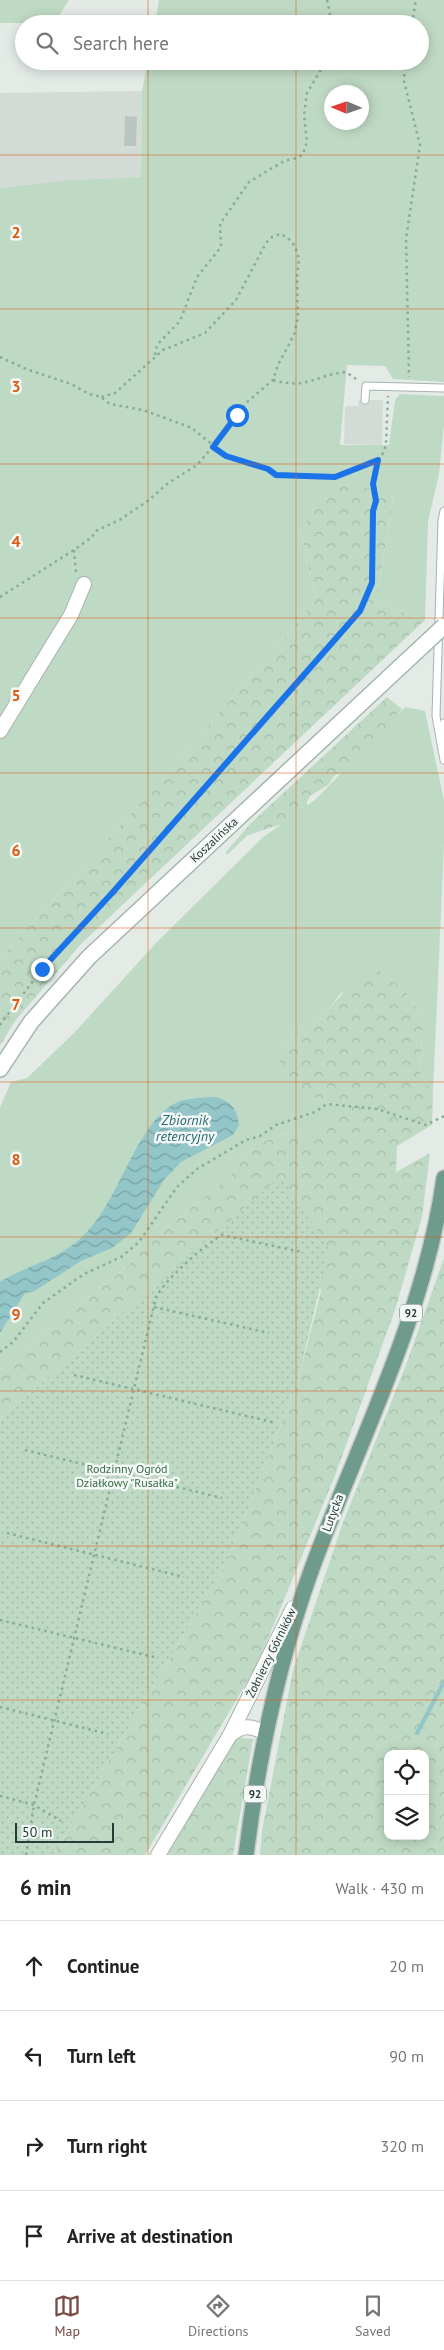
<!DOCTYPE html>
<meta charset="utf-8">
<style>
body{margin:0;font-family:"PT Sans",sans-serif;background:#f2f2f2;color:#222}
.controls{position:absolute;right:15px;bottom:15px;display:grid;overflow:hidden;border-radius:10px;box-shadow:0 2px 12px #0003}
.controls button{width:45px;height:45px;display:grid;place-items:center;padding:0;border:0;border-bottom:1px solid #e0e0e0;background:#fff;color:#222;font:25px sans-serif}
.compass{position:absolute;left:324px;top:85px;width:45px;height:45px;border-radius:50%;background:#fff;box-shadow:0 2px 12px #0003;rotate:272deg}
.scale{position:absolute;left:15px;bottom:12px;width:99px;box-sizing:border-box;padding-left:5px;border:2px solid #253b33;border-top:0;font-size:14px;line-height:18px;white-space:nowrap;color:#253b33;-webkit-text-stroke:4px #f4f8f6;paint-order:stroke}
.stop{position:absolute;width:15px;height:15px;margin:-11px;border:4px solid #1a73e8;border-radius:50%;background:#fff}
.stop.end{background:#1a73e8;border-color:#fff;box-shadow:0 1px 5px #0008}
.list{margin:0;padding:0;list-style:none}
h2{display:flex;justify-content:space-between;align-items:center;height:65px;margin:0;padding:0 20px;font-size:21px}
h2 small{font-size:16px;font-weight:400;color:#767676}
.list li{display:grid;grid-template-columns:32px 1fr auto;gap:15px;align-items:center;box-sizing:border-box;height:90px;padding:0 20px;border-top:1px solid #e0e0e0}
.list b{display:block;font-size:19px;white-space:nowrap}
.list em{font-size:16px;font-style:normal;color:#767676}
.icon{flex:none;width:28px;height:28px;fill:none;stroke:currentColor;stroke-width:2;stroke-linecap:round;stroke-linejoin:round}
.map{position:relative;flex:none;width:444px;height:1855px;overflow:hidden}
.search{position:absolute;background:#fff;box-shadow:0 2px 12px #0003;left:15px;right:15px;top:15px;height:55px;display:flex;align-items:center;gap:12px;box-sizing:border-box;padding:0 18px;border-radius:28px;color:#767676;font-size:19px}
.sheet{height:425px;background:#fff}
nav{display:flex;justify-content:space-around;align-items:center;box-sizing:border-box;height:70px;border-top:1px solid #e0e0e0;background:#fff;font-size:14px;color:#767676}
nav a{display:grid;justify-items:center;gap:2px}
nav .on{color:#774c44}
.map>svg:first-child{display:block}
.built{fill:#d2dbd6}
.grass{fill:#bfdac4;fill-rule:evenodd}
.forest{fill:url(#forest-crowns);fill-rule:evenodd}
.garden{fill:url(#garden-dots)}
.water{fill:url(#water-waves)}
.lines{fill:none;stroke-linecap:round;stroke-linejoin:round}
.stream{stroke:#93c6c9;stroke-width:4}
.building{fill:#b9c6c0}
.lane-casing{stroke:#a7b3ad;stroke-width:9}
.street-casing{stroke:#a7b3ad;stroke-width:16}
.secondary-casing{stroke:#a3b6ae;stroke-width:18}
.primary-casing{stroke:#c2c8c6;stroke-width:18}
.path{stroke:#88ab9d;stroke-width:2.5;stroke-dasharray:2.5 4;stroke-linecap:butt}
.lane{stroke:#fff;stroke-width:7}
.street{stroke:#fff;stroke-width:14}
.secondary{stroke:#fff;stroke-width:15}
.primary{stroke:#6e9b8c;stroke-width:15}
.secondary-bridge-casing{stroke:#a3b6ae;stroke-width:18;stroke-linecap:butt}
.secondary-bridge{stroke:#fff;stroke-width:15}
.route{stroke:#1a73e8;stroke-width:6}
.grid{fill:none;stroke:#de580e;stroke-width:1;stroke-opacity:0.55}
.labels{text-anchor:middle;stroke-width:5;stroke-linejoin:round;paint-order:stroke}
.shield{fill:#f4f8f6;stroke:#63746e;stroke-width:1}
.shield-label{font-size:11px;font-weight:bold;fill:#253b33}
.street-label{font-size:12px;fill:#253b33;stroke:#f4f8f6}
.park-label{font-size:12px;fill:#356c45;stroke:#f4f8f6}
.water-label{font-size:14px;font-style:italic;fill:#27696f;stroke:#f4f8f6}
.grid-label{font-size:16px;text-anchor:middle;font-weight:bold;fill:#de580e;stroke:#f4f8f6;stroke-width:5;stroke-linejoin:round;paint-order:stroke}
</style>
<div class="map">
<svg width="444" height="1855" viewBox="0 0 444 1855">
<defs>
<pattern id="forest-crowns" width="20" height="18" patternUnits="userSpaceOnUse" patternTransform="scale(1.25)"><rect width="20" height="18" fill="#bfdac4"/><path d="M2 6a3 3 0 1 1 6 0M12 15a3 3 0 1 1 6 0" fill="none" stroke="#a4bca9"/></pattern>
<pattern id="garden-dots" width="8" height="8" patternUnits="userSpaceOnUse" patternTransform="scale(1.25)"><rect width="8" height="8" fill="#bfdac4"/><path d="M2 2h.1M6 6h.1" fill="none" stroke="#a4bca9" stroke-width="1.8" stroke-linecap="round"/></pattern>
<pattern id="water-waves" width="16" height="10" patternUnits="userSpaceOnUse" patternTransform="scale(1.25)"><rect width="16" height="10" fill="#93c6c9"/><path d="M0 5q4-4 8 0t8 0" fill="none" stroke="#78a2a4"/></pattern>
</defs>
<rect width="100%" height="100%" fill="#e4ebe7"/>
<g class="built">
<path d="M142,91l-1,86 -72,3 -69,8v-95z"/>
<path d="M359,400h24l-1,45 -38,-1 1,-38h13z"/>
</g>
<g class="grass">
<path d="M0,0h69l-15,23h-54z"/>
<path d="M159,0h285v382l-51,-3 -8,-13 -38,-1 -7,80h49l6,-45 5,-6 44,2v29l-5,49 -11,48 -3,98 -49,-18 18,-110 -94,38 16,70 -167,194 -149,164v-770l69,-8 72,-3 1,-86 6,-30h272v-37h-265zM332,92h30v30h-30z"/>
<path d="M405,707l20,4 19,89v44l-11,248 -13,-18 3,-56 -19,-28 -26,-21 -38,25 -10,14 -36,25 -11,14 33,51 30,8 -34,26 -29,3 -27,8 -28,35 -74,60 -26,28 -96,77 -32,28v-264l11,-25 16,-4 48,-46 81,-89 106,-105 54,-39z"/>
</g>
<g class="forest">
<path d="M337,483l57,9 -18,110 49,18 -344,324 -66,77 -15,25v-88l149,-164 167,-194 -16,-70z"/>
<path d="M387,697l15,12 -37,47 -14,12 -17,8 -6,9 -18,11 -3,5v7l-9,11 -50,16 -20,19 -3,-1 26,-30z"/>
<path d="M378,969l26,21 19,28 -3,56 13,18 -1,33 -35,21 -1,26 34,-19 -8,64 -27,93 -59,163 -78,190 -113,192h-92l176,-297 69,-178 23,-89 -39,-115 -282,243v-48l32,-28 96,-77 26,-28 74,-60 28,-35 27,-8 29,-3 33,-26 -29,-8 -22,-10 -15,-20 4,-21 11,-14 36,-25 25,-29z"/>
<path d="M444,1258v597h-184l2,-24 31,-161 49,-145 64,-160zM388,1754h37v82h-37z"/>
<path d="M236,1737l17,2 -20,116h-67z"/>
</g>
<path class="garden" d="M281,1176l48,73 -31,131 -69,178 -176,297h-53v-436z"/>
<path class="water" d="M216,1097c16,5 21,12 23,28l-6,10 -52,27 -17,18 -33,53 -19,15 -31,13 -48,31 -8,1 -25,40v-51c29,-18 57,-21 83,-46 36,-34 51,-107 89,-131 13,-8 30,-7 44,-8z"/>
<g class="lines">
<path class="stream" d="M417,1733l27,-51"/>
</g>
<path class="building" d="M125,116l12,1 -1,29h-12z"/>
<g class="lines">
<g class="lane-casing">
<g id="lane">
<path d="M365,400l1,-14 78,2"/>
<path d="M444,511l-2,9 -6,196 8,44"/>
<path d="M443,740l1,-17"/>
</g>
</g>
<g class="street-casing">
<g id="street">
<path d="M0,731l71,-116 13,-31"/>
<path d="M230,1735c13,-11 22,-9 36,-2"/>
<path d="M158,1855l72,-120 63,-127"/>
</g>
</g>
<g class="secondary-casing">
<path id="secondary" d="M0,1069l31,-47 58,-65 311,-290"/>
</g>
<g class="primary-casing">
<path id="primary" d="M246,1855c12,-96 32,-192 65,-284 47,-129 114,-255 133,-393"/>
</g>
<g class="path">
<path d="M327,0l5,24"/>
<path d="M412,24l4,-24"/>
<path d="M405,61l-1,20 16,64 -14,94 3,138"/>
<path d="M155,355l2,-10 23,-24 17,-44 24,-30 -1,-23 29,-42 35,-21 13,-3 6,-4 4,-12 -3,-27 3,-22 19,-32"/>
<path d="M0,357l26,12 45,15 18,10 12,3 9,7 33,6 49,18 34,28 42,13 8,6 59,2 43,-17 6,-8 2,-8 2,-48"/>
<path d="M273,380c34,10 42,-5 73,-8l13,9"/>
<path d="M74,550l2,23"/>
<path d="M0,597l74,-47 18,-13 4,-6 25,-12 28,-19 18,-16 30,-19 29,-34 20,-28 27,-23 5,-15 16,-30 4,-18 -1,-39 2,-19 -4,-13 -8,-9 -7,-3 -8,3 -6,6 -30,57 -31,33 -42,17 -48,43 -14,4"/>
<path d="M0,1025l42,-56 71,-77 247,-281 12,-28 1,-72 3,-10 -3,-16 5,-25"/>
<path d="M154,1307l115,26"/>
<path d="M0,1352l13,-10 30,-39 41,-29 37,-17 18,-15 38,-55 20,-18 49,-29 14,-4 16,-11 39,-13 12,-8 50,5 49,16 18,-9"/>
<path d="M74,1375l202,48"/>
<path d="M25,1450l197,48"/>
<path d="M7,1533l177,44"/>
<path d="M0,1620l154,37"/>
<path d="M0,1707l108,27"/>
<path d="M0,1796l34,9 27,16"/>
<path d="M26,1855l8,-50 122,-508c10,-18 48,-52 66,-62l80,17"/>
</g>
<use href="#lane" class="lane"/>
<use href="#street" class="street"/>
<use href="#secondary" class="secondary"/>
<use href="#primary" class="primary"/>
<g class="secondary-bridge-casing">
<path id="secondary-bridge" d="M400,667l44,-41"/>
</g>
<use href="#secondary-bridge" class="secondary-bridge"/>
</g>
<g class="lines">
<path class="route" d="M42,969l71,-77 247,-281 12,-28 1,-72 3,-10 -3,-17 5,-24 -43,17 -59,-2 -8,-6 -42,-13 -13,-9 24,-32"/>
</g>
<path class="grid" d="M148,0v24M296,0v24M148,61v1794M296,61v1794M0,155h444M0,309h444M0,464h444M0,618h444M0,773h444M0,928h444M0,1082h444M0,1237h444M0,1391h444M0,1546h444M0,1700h444"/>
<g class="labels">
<g class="shield">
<rect x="400" y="1304.5" width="22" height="17" rx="4"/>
<rect x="244" y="1785.5" width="22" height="17" rx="4"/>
</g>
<g class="shield-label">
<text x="411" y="1317">92</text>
<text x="255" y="1798">92</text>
</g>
<g class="street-label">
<text transform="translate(214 840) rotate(-43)" y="4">Koszalińska</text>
<text transform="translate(333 1513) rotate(-69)" y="4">Lutycka</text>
<text transform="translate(271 1653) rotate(-64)" y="4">Żołnierzy Górników</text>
</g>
<g class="park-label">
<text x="127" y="1473">Rodzinny Ogród<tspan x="127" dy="14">Działkowy "Rusałka"</tspan></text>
</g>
<g class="water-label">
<text x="185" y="1125">Zbiornik<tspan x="185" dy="16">retencyjny</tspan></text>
</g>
</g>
<g class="grid-label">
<text x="16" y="238">2</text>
<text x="16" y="392">3</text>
<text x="16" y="547">4</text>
<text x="16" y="701">5</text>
<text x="16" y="856">6</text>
<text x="16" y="1010">7</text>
<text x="16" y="1165">8</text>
<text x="16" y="1320">9</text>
</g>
</svg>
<div class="controls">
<button><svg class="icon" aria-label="locate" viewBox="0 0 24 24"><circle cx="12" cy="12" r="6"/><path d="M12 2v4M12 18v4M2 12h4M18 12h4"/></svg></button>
<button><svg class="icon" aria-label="layers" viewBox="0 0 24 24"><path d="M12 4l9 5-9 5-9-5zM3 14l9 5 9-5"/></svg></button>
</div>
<svg class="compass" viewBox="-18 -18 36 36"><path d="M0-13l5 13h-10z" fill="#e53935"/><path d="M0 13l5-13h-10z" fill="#767676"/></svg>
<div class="scale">50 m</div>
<div class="stop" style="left:237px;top:415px"></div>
<div class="stop end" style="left:42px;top:969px"></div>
<div class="search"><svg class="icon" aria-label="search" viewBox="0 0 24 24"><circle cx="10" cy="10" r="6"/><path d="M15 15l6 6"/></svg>Search here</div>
</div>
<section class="sheet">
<h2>6 min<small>Walk · 430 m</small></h2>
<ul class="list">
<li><svg class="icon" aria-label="ahead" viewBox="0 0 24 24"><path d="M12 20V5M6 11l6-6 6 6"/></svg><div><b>Continue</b></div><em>20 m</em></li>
<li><svg class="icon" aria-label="left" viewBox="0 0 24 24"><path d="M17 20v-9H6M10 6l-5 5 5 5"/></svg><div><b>Turn left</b></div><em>90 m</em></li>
<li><svg class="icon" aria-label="right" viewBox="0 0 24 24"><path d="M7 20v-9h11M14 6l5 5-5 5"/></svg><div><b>Turn right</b></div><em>320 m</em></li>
<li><svg class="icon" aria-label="arrive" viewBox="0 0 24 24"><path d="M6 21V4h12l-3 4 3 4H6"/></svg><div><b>Arrive at destination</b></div></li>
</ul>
</section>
<nav>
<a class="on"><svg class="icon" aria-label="map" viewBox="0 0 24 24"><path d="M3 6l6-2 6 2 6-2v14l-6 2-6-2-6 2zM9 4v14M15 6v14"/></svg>Map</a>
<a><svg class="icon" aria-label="directions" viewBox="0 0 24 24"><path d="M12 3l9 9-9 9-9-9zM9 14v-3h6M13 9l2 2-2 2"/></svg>Directions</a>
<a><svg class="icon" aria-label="saved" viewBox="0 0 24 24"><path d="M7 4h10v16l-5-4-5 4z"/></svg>Saved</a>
</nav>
